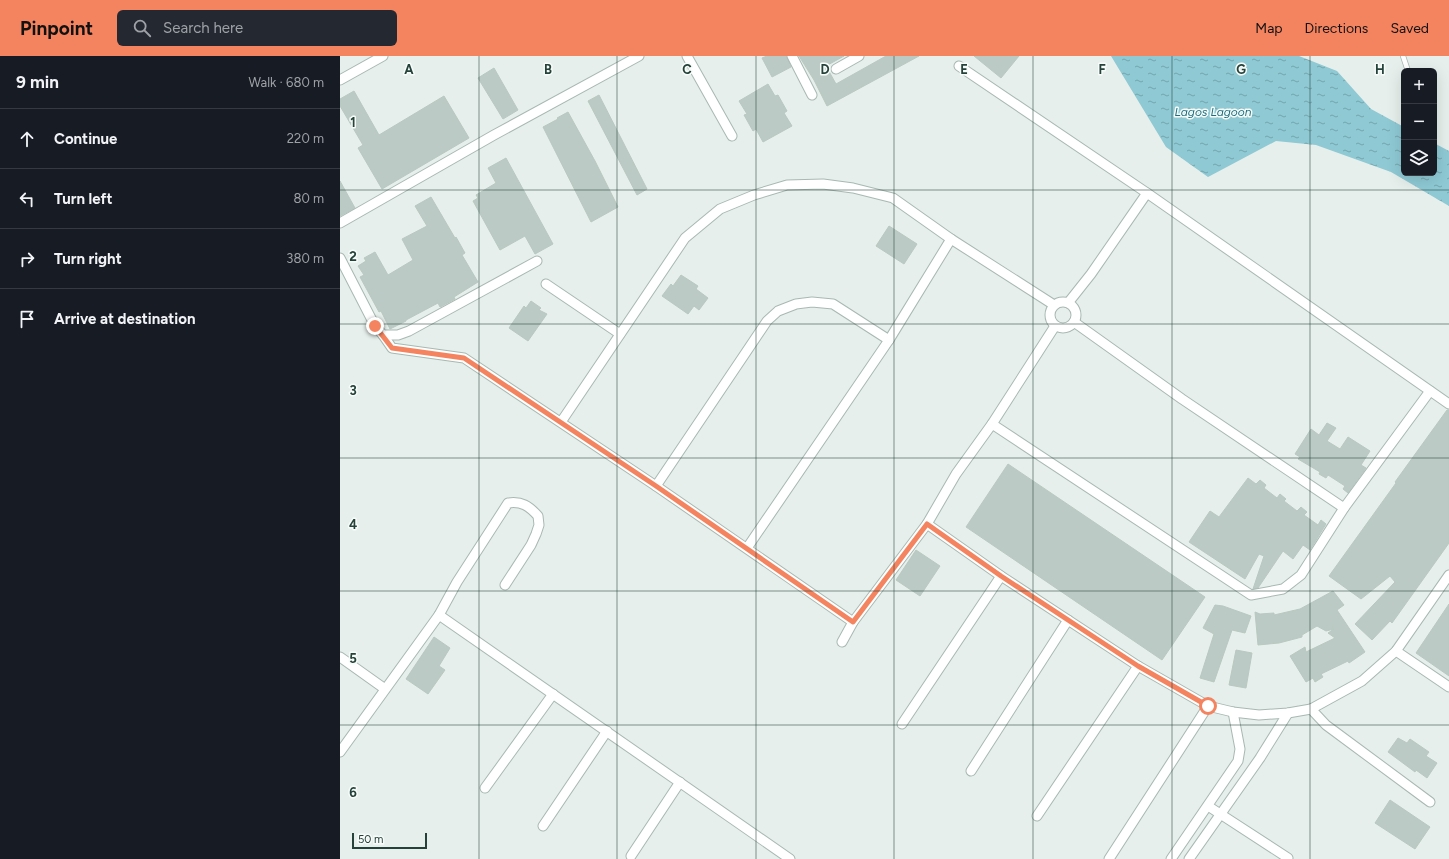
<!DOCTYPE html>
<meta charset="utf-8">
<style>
body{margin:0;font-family:Figtree,sans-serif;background:#242831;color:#f1f3f6}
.controls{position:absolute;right:12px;top:12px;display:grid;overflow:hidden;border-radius:6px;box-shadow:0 4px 16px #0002}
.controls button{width:36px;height:36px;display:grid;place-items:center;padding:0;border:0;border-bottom:1px solid #363941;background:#171b24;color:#f1f3f6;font:20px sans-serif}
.scale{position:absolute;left:12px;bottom:10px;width:75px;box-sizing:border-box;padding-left:4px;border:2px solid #24423a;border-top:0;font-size:11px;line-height:14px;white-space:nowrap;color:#24423a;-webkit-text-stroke:3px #f7fbf9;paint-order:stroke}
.stop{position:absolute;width:12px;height:12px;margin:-9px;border:3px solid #f4845f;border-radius:50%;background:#fff}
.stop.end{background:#f4845f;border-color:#fff;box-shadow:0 1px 4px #0008}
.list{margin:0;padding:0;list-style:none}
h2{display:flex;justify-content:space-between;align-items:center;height:52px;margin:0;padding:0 16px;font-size:17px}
h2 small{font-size:13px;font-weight:400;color:#9ea1a6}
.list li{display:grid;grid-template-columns:26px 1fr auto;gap:12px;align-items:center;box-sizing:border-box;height:60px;padding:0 16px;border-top:1px solid #363941}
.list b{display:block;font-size:15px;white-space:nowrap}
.list em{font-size:13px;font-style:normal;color:#9ea1a6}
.icon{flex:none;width:22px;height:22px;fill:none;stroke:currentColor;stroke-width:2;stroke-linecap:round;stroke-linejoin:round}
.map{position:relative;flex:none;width:1109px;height:803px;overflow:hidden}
header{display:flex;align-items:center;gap:24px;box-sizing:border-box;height:56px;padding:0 20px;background:#f4845f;color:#111}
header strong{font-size:19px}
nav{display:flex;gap:22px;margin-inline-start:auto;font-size:14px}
.search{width:280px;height:36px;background:#242831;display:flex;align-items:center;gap:10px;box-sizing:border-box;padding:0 14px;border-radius:6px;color:#9ea1a6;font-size:15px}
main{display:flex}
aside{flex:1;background:#171b24}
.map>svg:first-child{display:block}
.water{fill:url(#water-ripples)}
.building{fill:#bbcac4;stroke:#b8c9c2}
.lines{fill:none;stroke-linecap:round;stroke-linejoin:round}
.lane-casing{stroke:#a8b8b2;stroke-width:6}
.street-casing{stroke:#a8b8b2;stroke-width:11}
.lane{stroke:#fff;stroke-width:4.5}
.street{stroke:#fff;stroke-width:9}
.route{stroke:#f4845f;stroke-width:5}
.grid{fill:none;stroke:#24423a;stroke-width:1;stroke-opacity:0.55}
.labels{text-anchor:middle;stroke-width:3;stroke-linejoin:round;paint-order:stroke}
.water-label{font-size:12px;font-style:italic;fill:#1c6f80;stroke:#f7fbf9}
.grid-label{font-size:13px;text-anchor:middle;font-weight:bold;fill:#24423a;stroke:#f7fbf9;stroke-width:3;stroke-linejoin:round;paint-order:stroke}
</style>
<header>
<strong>Pinpoint</strong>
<div class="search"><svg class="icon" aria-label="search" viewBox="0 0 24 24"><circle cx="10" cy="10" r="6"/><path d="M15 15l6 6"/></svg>Search here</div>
<nav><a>Map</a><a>Directions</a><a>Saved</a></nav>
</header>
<main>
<aside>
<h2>9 min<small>Walk · 680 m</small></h2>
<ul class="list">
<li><svg class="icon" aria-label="ahead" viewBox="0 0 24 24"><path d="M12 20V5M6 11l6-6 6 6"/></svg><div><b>Continue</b></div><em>220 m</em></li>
<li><svg class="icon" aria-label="left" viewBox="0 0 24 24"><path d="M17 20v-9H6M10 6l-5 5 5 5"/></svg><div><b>Turn left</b></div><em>80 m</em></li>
<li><svg class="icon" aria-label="right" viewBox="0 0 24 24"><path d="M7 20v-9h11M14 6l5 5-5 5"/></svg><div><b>Turn right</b></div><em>380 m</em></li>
<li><svg class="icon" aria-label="arrive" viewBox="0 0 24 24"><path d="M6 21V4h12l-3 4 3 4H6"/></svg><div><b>Arrive at destination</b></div></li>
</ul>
</aside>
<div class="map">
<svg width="1109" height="803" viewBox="0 0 1109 803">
<defs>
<pattern id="water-ripples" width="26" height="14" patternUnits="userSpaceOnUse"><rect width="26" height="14" fill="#8ec9d4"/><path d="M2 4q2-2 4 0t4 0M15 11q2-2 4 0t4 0" fill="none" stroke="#74a5ad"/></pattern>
</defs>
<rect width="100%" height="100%" fill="#e6efeb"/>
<path class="water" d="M771,0h188l38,15 34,38 33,18v46h30v-30l15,8v55l-58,-34 -75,-27 -40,-4 -68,36 -42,-30z"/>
<g class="building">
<path d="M427,0h19l5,11 -19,10 -10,-19z"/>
<path d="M459,0h45l-18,10 10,18 50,-28h33l-92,50 -13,-26z"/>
<path d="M634,0h45l-18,22z"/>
<path d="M154,12l24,42 -15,9 -25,-41z"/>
<path d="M428,28l7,12 3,-1 9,16 -3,2 8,13 -29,16 -7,-13 -3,2 -9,-16 3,-1 -8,-13z"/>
<path d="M14,35l25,44 65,-39 25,42 -87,51 -24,-41 5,-3 -23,-39v-7z"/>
<path d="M259,39l48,94 -10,6 -49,-94z"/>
<path d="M228,56l27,49 23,46 -27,15 -48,-95 15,-8 -1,-1z"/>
<path d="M166,102l47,86 -18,10 -10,-18 -25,14 -27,-49 5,-3 -2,-3 20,-12 -8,-15z"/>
<path d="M0,125l15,27 -15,8z"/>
<path d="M91,141l24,41 1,-1 9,16 -3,2 16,27 -24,15 1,2 -15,8 -2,-4 -32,17v1l-16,8 -9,-18 -2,1 -19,-35 4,-2 -6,-9 8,-5 -2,-3 11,-6 13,23 25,-15 -11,-21 25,-13 -12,-20z"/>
<path d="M549,170l28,18 -13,20 -28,-18z"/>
<path d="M341,219l17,11 -2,3 12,9 -9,12 -5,-4 -6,8 -26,-18 9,-12 2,2z"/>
<path d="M191,245l10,7 -2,2 8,4 -19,27 -19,-13 15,-22 2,2z"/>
<path d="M1107,354h2v133l-57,80 -2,-2 -18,19 -17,-16 40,-42 -5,-6 -29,23 -32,-23 67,-93 -1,-1z"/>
<path d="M987,367l9,5 -9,13 13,8 8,-12 22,14 -9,14 5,3 -18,25 -5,-4 2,-3 -17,-11 -2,3 -7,-4 1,-2 -22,-13 2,-2 -5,-3 16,-25 8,6z"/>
<path d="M668,408l197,133 -43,63 -196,-133z"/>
<path d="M908,422l8,6 4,-4 6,5 -2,3 13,10 3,-4 6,5 -2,2 13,10 4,-4 6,5 -3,3 14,10 3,-5 5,4 -16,26 -7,-5 -10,14 -10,-8 -25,37 -5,1 11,-33 -5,-2 -14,25 -56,-37 21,-31 9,6z"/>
<path d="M576,494l24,16 -20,30 -24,-16z"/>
<path d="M993,535l11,14 -7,5 28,42 -16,11 -1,-2 -27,13 2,3 -8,5 -2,-4 -7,4 -16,-26 15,-9 1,5 29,-14 -7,-5 6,-4 -8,2 -9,-5 -15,9v2l-23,6 -21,2 -3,-33 5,2 14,-1v2l26,-6z"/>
<path d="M1109,548v72l-33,-23z"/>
<path d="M875,549l8,1 28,10 -6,17 -13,-3 -18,52 -14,-4 14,-44 -11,-6z"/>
<path d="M94,581l16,11 -11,18 6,4 -17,24 -22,-15z"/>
<path d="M896,594l16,3 -6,35 -17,-3z"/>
<path d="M1058,682l9,5 3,-4 19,13 -3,4 11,7 -10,15 -11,-8 -1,2 -27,-20z"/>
<path d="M1050,744l40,27 -15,22 -40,-26z"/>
</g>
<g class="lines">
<g class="lane-casing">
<path id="lane" d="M1063,0l5,15"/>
</g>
<g class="street-casing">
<g id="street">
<path d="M347,0l45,80"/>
<path d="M452,0l20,39"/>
<path d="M619,10l188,127 -56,81 -23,29"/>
<path d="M496,13l23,-13"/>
<path d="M0,24l43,-24"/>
<path d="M807,137l302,211"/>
<path d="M0,167l154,-88 145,-79"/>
<path d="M611,183l103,66"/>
<path d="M0,202l35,68 8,9h15l11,-4 128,-70"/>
<path d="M206,228l74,50"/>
<circle cx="723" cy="259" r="13"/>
<path d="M734,266l108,77 162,109"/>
<path d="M43,279l9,13 72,10 192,128 197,136"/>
<path d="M221,366l124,-184 35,-29 34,-14 33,-10 36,-1 30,4 40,10 58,41 -62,101 -142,208"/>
<path d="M652,368l259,171 32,-6 18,-14 43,-67 86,-117"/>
<path d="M316,430l111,-165 11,-10 18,-7 16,-2 21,2 56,36"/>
<path d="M587,468l74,52 137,90 70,40 25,6 26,3 29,-2 23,-4 51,-28 34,-30 53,-76"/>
<path d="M99,559l351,244"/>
<path d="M502,586l11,-20 74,-98 29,-50 36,-50 63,-98"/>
<path d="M1056,595l53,36"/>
<path d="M0,601l45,32"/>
<path d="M971,653l15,16 104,77"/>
<path d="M562,668l99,-148"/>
<path d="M0,696l99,-137 18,-33 51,-79c14,-2 21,3 30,13l1,9 -3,9 -5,11 -26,40"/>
<path d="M631,715l97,-151"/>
<path d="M145,732l68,-94"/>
<path d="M868,750l80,52"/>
<path d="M697,760l101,-150"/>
<path d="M203,770l64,-95"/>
<path d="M291,800l49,-74"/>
<path d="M769,803l99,-153"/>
<path d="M831,803l67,-98 2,-12 -7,-37"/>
<path d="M849,803l71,-101 28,-45"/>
</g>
</g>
<use href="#lane" class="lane"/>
<use href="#street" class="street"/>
</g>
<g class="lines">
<path class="route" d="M35,270l17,22 72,10 192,128 197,136 74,-98 74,52 137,90 70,40"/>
</g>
<path class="grid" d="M139,0v803M277,0v803M416,0v803M554,0v803M693,0v803M832,0v803M970,0v803M0,134h1109M0,268h1109M0,402h1109M0,535h1109M0,669h1109"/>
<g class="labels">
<g class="water-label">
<text x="873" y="60">Lagos Lagoon</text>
</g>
</g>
<g class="grid-label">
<text x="69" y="18">A</text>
<text x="208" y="18">B</text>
<text x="347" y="18">C</text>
<text x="485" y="18">D</text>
<text x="624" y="18">E</text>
<text x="762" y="18">F</text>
<text x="901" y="18">G</text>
<text x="1040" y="18">H</text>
<text x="13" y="71">1</text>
<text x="13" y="205">2</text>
<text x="13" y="339">3</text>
<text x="13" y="473">4</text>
<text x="13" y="607">5</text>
<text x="13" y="741">6</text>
</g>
</svg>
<div class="controls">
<button>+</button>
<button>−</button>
<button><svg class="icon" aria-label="layers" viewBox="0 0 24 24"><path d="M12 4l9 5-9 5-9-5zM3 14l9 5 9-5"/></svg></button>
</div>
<div class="scale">50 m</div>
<div class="stop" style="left:868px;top:650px"></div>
<div class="stop end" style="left:35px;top:270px"></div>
</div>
</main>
